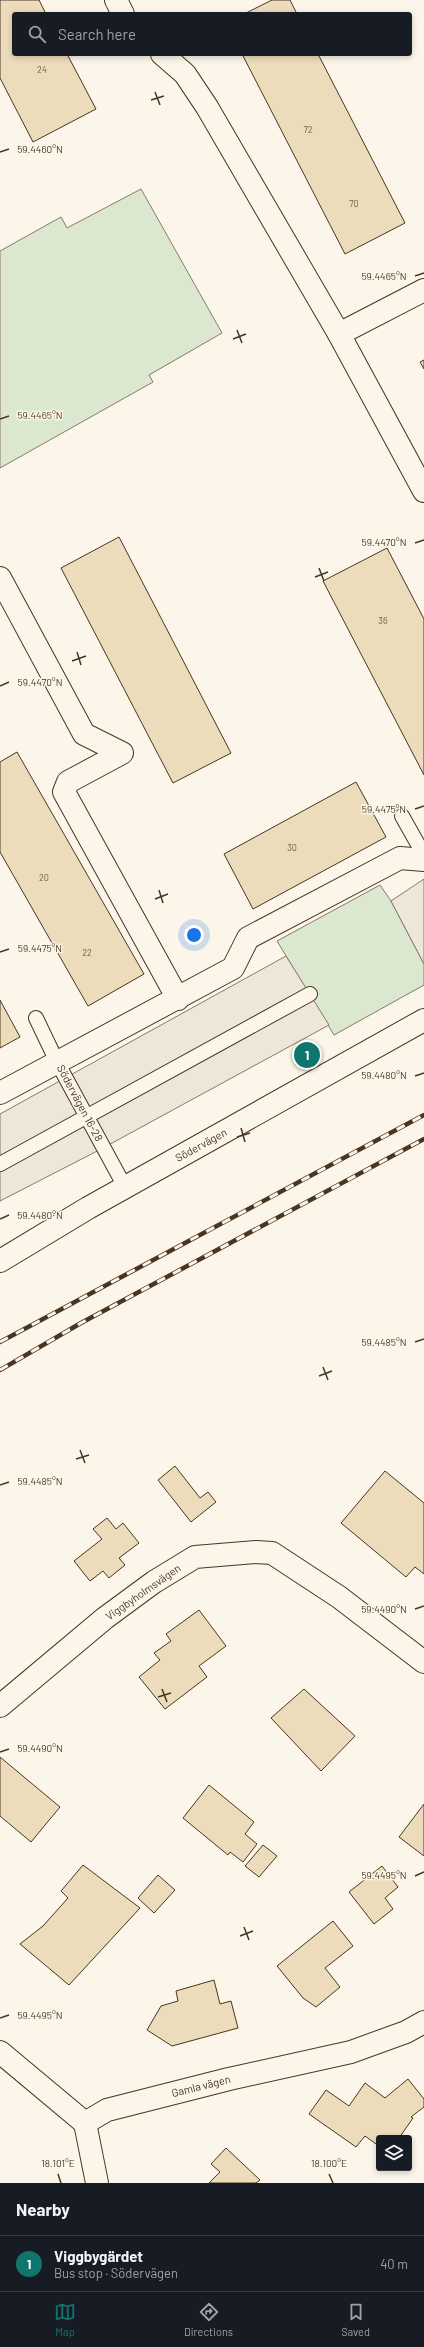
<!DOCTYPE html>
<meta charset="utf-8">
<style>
body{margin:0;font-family:Barlow,sans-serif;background:#242831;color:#f1f3f6}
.controls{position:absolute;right:12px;bottom:12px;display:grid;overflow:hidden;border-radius:4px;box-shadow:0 2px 6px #0003}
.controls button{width:36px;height:36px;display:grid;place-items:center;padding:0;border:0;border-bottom:1px solid #363941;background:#171b24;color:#f1f3f6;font:20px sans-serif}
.you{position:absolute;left:194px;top:935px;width:14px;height:14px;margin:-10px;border:3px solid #fff;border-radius:50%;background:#1a73e8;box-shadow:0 0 0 6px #1a73e833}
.badge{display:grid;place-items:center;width:26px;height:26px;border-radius:50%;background:#0f766e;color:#fff;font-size:13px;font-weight:700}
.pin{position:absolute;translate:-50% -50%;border:2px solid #fff;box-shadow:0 1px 4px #0006}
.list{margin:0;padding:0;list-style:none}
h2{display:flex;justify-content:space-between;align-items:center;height:52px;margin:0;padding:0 16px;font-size:17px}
h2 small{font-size:13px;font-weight:400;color:#9ea1a6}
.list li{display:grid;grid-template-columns:26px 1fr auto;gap:12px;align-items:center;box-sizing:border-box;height:56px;padding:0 16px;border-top:1px solid #363941}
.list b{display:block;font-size:15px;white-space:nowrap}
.list p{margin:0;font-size:13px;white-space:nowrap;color:#9ea1a6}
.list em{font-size:13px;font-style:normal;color:#9ea1a6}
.icon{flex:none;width:22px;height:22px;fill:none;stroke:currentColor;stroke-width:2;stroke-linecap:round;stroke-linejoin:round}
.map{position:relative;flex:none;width:424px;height:2183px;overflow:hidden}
.search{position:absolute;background:#171b24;box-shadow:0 2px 6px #0003;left:12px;right:12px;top:12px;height:44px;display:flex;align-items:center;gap:10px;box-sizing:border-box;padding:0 14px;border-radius:4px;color:#9ea1a6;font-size:15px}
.sheet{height:108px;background:#171b24}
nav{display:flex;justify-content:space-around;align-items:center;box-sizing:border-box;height:56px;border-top:1px solid #363941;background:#171b24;font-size:11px;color:#9ea1a6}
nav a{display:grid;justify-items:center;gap:2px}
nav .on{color:#0f766e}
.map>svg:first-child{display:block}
.green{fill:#dce7d0;stroke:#887966}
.parking{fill:#ede7d9;stroke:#887966}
.building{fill:#ecdcbc;stroke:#4a3520}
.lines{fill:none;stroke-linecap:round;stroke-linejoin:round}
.lane-casing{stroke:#4a3520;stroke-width:16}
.street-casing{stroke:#4a3520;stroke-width:24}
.lane{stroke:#fbf6e9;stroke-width:14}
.street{stroke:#fbf6e9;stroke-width:22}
.rail-casing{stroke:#4a3520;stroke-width:4.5}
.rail{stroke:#fbf6e9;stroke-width:3;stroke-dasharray:9;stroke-linecap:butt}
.ticks{fill:none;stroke:#4a3520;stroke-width:1.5}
.labels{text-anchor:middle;stroke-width:3;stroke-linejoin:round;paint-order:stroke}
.number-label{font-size:9px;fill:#725f47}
.street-label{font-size:11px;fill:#4a3520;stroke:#fbf6e9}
.ticks-label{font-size:10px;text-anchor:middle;fill:#4a3520;stroke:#fbf6e9;stroke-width:3;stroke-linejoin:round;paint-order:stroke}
</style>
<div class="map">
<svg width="424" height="2183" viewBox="0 0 424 2183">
<rect width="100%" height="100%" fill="#fbf6e9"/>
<g class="green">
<path d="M141,189l81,144 -73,42 4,7 -153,86v-217l61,-34 6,11z"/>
<path d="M380,885l11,16 33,63v21l-90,50 -57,-94z"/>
</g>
<g class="parking">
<path d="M424,879v85l-33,-63z"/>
<path d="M286,956l43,69 -226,123 -103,53v-87z"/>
</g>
<g class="building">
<path d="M0,0h39l7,14h-32v40h53l29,55 -63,33 -33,-64z"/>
<path d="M272,0h18l7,14h-53z"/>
<path d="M242,54h76l87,169 -60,31z"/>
<path d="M424,360v9l-4,-7z"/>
<path d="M119,537l112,216 -58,30 -112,-215z"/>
<path d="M387,548l37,71v156l-101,-194z"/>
<path d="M17,752l127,222 -56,32 -88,-154v-90z"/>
<path d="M356,782l30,55 -133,72 -29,-55z"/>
<path d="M0,1000l20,37 -20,11z"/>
<path d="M175,1466l25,32 8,-6 8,10 -25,20 -33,-42z"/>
<path d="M385,1471l39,32v71l-9,-7 -9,10 -65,-54z"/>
<path d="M107,1518l9,11 7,-6 16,20 -20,15 6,7 -16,13 -6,-7 -13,10 -16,-20 28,-22 -9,-10z"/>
<path d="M199,1610l27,36 -27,20 8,11 -42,32 -26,-32 21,-17 -6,-7 17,-12 -5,-7z"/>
<path d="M304,1689l51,47 -34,35 -50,-53z"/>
<path d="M0,1757l60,50 -29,35 -31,-26z"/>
<path d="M209,1785l45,37 -9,12 12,10 -14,18 -13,-10 -2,3 -45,-37z"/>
<path d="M424,1804v52l-25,-19z"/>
<path d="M263,1845l14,11 -18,21 -14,-11z"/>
<path d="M83,1865l57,43 -71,77 -49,-41 23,-18 25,-28 -7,-7z"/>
<path d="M382,1866l16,21 -13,11 8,11 -19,15 -25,-32z"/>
<path d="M158,1875l17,15 -21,23 -16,-15z"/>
<path d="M333,1921l20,25 -28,22 15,19 -24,20 -13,-9 -26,-32z"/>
<path d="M214,1980l6,24 11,-3 7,27 -66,18 -25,-16 14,-24 17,-5 -2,-10z"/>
<path d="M408,2079l16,20v8l-13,10 2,1 -14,20h-20v8l-14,-10 -9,11 -47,-33 17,-24 23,16 16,-23 20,15z"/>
<path d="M226,2148l34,32 -4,3h-47l11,-11 -9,-8z"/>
</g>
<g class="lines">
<g class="lane-casing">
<g id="lane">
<path d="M402,816l22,39"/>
<path d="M36,1018l21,44 68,125"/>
<path d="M0,1164l310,-170"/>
</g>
</g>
<g class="street-casing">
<g id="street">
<path d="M116,0l7,14"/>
<path d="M162,54l23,20 22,33 132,227 85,157"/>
<path d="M339,334l85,-44"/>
<path d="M0,578l84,156 38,19 -54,29 -4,10 114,207"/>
<path d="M0,1093l233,-125 15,-30 152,-80 24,2"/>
<path d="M0,1261l88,-53 336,-188"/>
<path d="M0,1706l105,-88 49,-36 41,-25 61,-5 16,1 67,44 85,65"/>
<path d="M0,2052l85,71"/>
<path d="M85,2123l22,-13 122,-31 122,-27 55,-20 18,-10"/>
<path d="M85,2123l12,60"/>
</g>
</g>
<use href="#lane" class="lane"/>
<use href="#street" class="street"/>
<g class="rail-casing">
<g id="rail">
<path d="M0,1342l424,-227"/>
<path d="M0,1370l81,-47 343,-184"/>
</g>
</g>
<use href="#rail" class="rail"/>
</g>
<path class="ticks" d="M155,92l5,13M151,100l13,-4M0,152l9,-3M415,276l9,-3M237,330l5,13M233,339l13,-5M0,419l9,-3M415,543l9,-3M319,568l5,13M315,577l13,-5M77,652l4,13M72,661l14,-5M0,686l9,-4M415,809l9,-3M159,890l4,13M155,899l13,-5M0,952l9,-3M415,1076l9,-3M241,1128l4,14M237,1137l13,-4M0,1219l9,-4M415,1342l9,-3M323,1367l5,13M319,1376l13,-5M80,1450l5,13M76,1459l13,-4M0,1485l9,-3M415,1609l9,-3M162,1689l5,13M158,1697l13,-4M0,1752l9,-3M415,1876l9,-4M244,1927l5,13M240,1936l13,-5M0,2018l9,-3M58,2174l3,9M329,2174l4,9"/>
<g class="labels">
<g class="number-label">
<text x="42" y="73">24</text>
<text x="308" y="133">72</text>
<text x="354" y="207">70</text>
<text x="383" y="624">36</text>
<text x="292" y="851">30</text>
<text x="44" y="881">20</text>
<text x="87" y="956">22</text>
</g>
<g class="street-label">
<text transform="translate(80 1103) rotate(62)" y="4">Södervägen 16-28</text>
<text transform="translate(201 1145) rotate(-29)" y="4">Södervägen</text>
<text transform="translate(143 1592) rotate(-35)" y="4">Viggbyholmsvägen</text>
<text transform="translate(201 2086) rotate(-14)" y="4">Gamla vägen</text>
</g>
</g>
<g class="ticks-label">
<text x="40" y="153">59.4460°N</text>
<text x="384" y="280">59.4465°N</text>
<text x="40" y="419">59.4465°N</text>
<text x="384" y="546">59.4470°N</text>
<text x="40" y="686">59.4470°N</text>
<text x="384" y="813">59.4475°N</text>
<text x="40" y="952">59.4475°N</text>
<text x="384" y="1079">59.4480°N</text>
<text x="40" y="1219">59.4480°N</text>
<text x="384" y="1346">59.4485°N</text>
<text x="40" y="1485">59.4485°N</text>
<text x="384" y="1613">59.4490°N</text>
<text x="40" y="1752">59.4490°N</text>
<text x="384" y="1879">59.4495°N</text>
<text x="40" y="2019">59.4495°N</text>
<text x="58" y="2167">18.101°E</text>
<text x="329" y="2167">18.100°E</text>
</g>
</svg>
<div class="controls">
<button><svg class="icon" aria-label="layers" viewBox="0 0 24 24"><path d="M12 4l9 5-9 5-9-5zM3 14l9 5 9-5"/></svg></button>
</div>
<div class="you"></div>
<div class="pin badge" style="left:307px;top:1055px">1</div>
<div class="search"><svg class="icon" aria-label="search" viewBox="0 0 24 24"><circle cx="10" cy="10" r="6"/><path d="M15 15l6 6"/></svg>Search here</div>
</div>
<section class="sheet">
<h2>Nearby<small></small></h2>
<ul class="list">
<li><span class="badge">1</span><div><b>Viggbygärdet</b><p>Bus stop · Södervägen</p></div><em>40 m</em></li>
</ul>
</section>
<nav>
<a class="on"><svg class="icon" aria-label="map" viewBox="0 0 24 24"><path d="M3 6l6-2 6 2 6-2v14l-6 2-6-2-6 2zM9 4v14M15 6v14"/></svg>Map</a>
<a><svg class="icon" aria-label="directions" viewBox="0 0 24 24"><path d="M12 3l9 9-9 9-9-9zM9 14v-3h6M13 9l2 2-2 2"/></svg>Directions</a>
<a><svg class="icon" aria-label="saved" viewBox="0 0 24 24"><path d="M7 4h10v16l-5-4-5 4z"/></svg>Saved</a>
</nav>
